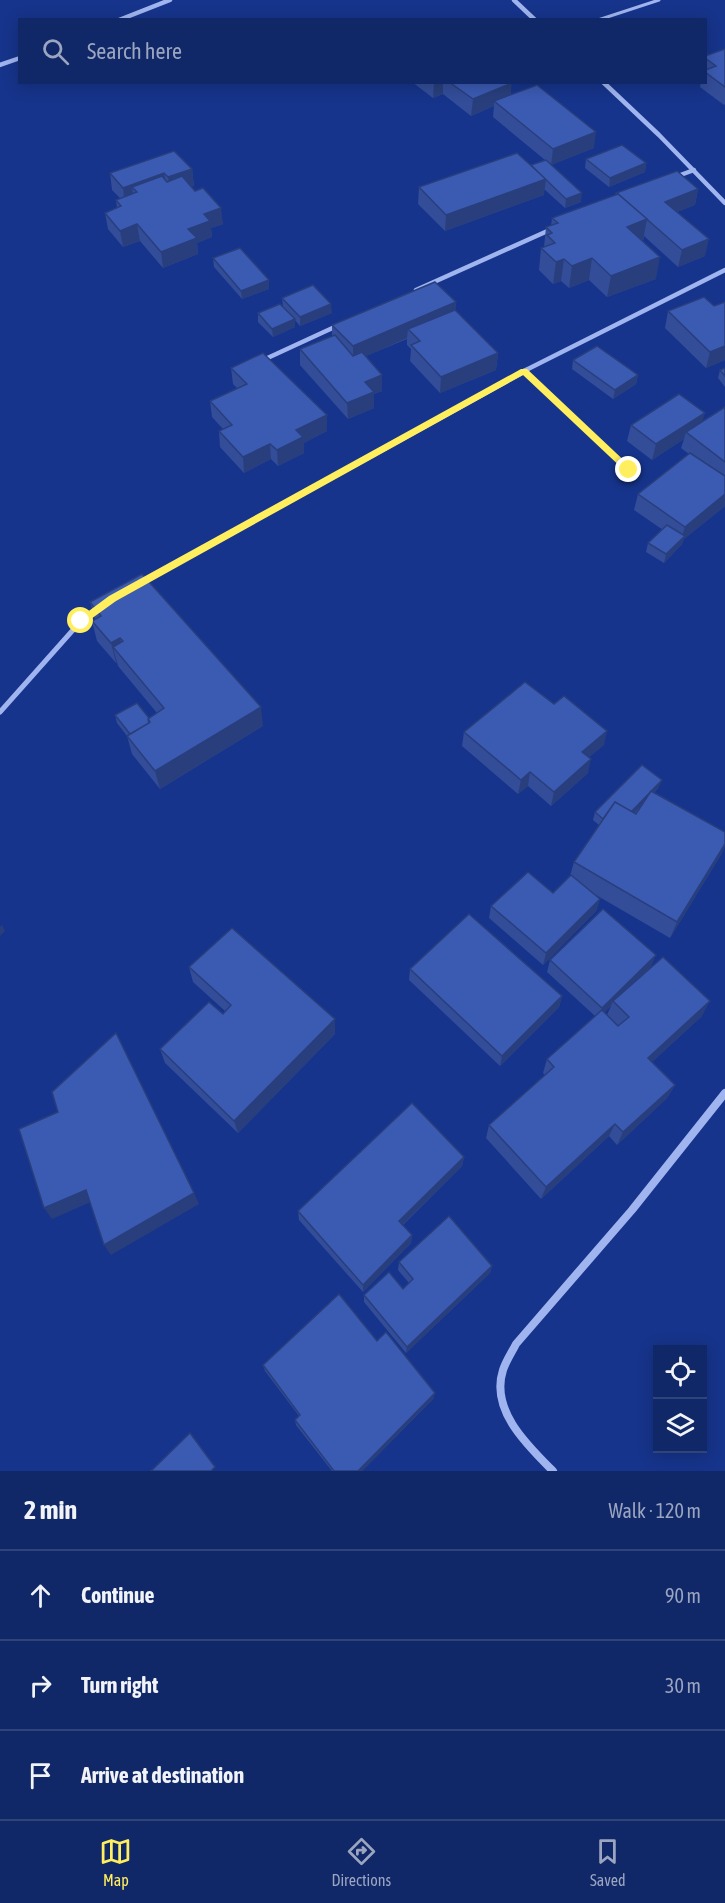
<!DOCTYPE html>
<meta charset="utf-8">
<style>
body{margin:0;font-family:"Asap Condensed",sans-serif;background:#1e3371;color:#f1f3f6}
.controls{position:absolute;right:18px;bottom:18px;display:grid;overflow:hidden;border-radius:0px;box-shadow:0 3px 15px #0003}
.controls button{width:54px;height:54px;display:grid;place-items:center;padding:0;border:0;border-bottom:2px solid #30447c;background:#102768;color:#f1f3f6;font:30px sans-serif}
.stop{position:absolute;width:18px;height:18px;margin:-14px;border:4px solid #ffee5d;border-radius:50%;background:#fff}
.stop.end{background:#ffee5d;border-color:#fff;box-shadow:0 2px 6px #0008}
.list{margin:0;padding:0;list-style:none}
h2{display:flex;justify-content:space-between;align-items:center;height:78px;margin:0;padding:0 24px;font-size:26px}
h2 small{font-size:20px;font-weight:400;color:#9ca5c0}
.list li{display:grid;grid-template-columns:39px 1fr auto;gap:18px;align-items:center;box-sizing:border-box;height:90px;padding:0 24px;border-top:2px solid #30447c}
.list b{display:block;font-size:22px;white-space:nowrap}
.list em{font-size:20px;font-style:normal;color:#9ca5c0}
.icon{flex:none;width:33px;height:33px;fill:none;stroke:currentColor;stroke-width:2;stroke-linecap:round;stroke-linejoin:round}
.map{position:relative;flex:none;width:725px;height:1471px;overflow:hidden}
.search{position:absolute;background:#102768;box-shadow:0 3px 15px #0003;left:18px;right:18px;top:18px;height:66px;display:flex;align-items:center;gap:15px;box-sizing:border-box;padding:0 21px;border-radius:0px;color:#9ca5c0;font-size:22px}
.sheet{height:348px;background:#102768}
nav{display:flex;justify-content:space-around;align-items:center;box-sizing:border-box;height:84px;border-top:2px solid #30447c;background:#102768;font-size:16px;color:#9ca5c0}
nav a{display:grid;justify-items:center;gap:3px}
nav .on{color:#ffee5d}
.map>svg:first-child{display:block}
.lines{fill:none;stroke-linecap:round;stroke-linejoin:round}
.service-far1{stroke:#a0b5ef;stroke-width:3}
.service{stroke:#a0b5ef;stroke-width:4.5}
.minor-far2{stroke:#a0b5ef;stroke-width:4.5}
.minor-far1{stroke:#a0b5ef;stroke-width:5}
.minor{stroke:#a0b5ef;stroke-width:8}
.wall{fill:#334d99;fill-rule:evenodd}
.shaded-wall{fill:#293f7d}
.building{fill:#3b5ab2;stroke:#293f7d;stroke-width:1.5}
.route{fill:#ffee5d}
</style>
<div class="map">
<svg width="725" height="1471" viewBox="0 0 725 1471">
<rect width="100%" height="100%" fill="#16348b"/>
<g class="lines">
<path class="service-far1" d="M598,20l61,-20"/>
<path class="service" d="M524,371l105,99"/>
<g class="minor-far2">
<path d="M514,0l21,20"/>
<path d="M119,20l51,-20"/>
<path d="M0,65l20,-7"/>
<path d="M603,82l56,53 66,68"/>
<path d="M675,177l19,-7"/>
<path d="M416,290l136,-61"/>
<path d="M261,361l78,-36"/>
<path d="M524,371l201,-101"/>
</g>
<g class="minor-far1">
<path d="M141,583l386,-213"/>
<path d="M0,712l81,-91 18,-13"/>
</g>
<path class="minor" d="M553,1471c-26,-26 -63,-61 -50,-101 3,-9 9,-18 13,-26l116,-134 93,-117"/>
</g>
<g class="wall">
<path d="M725,49v55l-1,1 -24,-18 1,-5h4v-26z"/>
<path d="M412,82h99v13l83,53 -43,17 30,37 -16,6 -21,-19v6l-99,36 -27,-27 1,-17 112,-22 14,-5 -52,-43 1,-11 -23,10 -28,-22 -10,4z"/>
<path d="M586,159l60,4 -1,9 -36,15 -24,-19z"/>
<path d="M192,169l2,17h-3l32,38 -12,4 1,9 -15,6 1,11 -35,14 -23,-27 -17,6 -15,-18 -3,-16 12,-5 -1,-8 4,-2 -8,-8 -2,-17z"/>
<path d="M698,189l-3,16 -18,7 28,44 -27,11 -34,-31 -1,5 13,38 -49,18 -18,-17 -20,8 -8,-7 -8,3 -14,-14 2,-22 3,-1 2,-20 5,-1 1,-8z"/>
<path d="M213,258l56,22v9l-27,10 -28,-32z"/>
<path d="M282,298l50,15 -32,13 -5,-6v7l-22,10 -15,-15v-9l25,-7z"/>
<path d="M456,302l-1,8 43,43 -2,17 -56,23 -30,-32 1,-12 -4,-4v-6l-41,17 16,19v16l-8,3v14l-26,11 -48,-54v-16l32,-13v-11z"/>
<path d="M725,302v58l-19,8 -41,-40 3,-17 46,-5z"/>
<path d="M573,360l65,15 -2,9 -23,15 -41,-30z"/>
<path d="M231,368l96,47v16l-23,12v10l-26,13 -7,-7 -27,14 -24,-26 -1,-16 4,-2 -11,-12 -2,-16 27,-13 -4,-4z"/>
<path d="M725,368v19l-7,-9 2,-8z"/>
<path d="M725,407v99l-41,33 -2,5 -18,19 -18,-11 2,-9 15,-13 -29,-20 4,-16 51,-40 -8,-6 3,-9 -32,21 -25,-19 4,-16 71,-3z"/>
<path d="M90,602l173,124 -103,63 -28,-35 -5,-18 -10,-13 -2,-8 34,3 8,-5 -39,-47 -1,-4 -1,1 -19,-22 -5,-20 3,-2z"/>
<path d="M464,732l140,13 -15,12 -1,16 -37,33 -23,-20 -10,8 -56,-48z"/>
<path d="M659,787l-5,6 68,60 -52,85 -74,-43 4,4 -4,12 -53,54 -54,-47 2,-12 62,-13 17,-17 4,-14 25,-37 -6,-5 2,-8z"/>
<path d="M550,960l101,7 -9,8 60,41 -50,46 23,23 -8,13 -50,47 -8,-9 -68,63 -55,-61 3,-13 56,-50 -2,-2 4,-14 48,-43 -48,-44zM611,1006l-4,9 -3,-3z"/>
<path d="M189,967l146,52v15l-97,99 -73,-70 -5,-14 63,-35 2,-3 -32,-29z"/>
<path d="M410,969l152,27 -3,11 -59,59 -91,-86z"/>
<path d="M464,1157l-2,9 -59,59 9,10 -1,8 -48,49 -64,-72 -1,-9z"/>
<path d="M399,1262l93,4 -2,7 -84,80 -42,-51v-7l39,-6 6,-6 -11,-13z"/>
<path d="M377,1341l57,57 -72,73h-30l-36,-46 -1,-5 4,-4 -34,-45 -2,-6z"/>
</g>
<g class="shaded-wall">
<path d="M434,82h9v12l-10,4z"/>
<path d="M512,83l-2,16 -16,2v5l-23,10 2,-17z"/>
<path d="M596,132l-2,16 -43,17 2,-16z"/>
<path d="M646,163l-1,9 -36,15 1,-9z"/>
<path d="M192,169l2,17 -23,8 -3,-17z"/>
<path d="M164,173l3,17 -35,-3 2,14 -9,4 -2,-17z"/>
<path d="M546,179l-2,16 -99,36 1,-16z"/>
<path d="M698,189l-3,16 -33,13 3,-16z"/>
<path d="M582,193l-1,9 -16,6 1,-9z"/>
<path d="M221,208l2,16 -12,4 1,9 -15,6 1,11 -35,14 -2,-16 27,-23 16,-15z"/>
<path d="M647,219l-4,22 -16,-14z"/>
<path d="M137,224l3,17 -17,6 -3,-16z"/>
<path d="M709,239l-4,17 -27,11 4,-17z"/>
<path d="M660,257l-4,22 -49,18 4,-21z"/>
<path d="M592,258l-3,22 -20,8 3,-22z"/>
<path d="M564,259l-3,22 -8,3 3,-22z"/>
<path d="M269,280v9l-27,10 -1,-8z"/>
<path d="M456,302l-1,16 -47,11 -1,9 -54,24v-16z"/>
<path d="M331,304l1,9 -32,13v-9z"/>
<path d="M295,319v8l-22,10 -1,-8z"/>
<path d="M725,346v14l-19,8 4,-16z"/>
<path d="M498,353l-2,17 -56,23 1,-16z"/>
<path d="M382,375v16l-8,3v14l-26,11 -1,-16 18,-21z"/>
<path d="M638,375l-2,9 -23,15 2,-9z"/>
<path d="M705,413l-5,16 -14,3 -2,7 -32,21 4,-16z"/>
<path d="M327,415v16l-23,12v10l-26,13 -1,-16 19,-20z"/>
<path d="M270,444l1,15 -27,14 -1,-16z"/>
<path d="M725,494v12l-41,33 -2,5 -18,19 2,-9 15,-15 4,-12z"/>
<path d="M120,638l5,20 -12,-11 4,15 -1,1 -5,-20z"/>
<path d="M261,707l2,19 -103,63 -5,-18z"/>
<path d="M607,731l-3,14 -25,21 3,-14z"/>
<path d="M591,759l-3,14 -37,33 3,-14z"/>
<path d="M530,772l-2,14 -10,8 3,-14z"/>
<path d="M662,780l-3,7 -36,38 2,-7z"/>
<path d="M725,844v3l-3,6 -52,85 7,-16z"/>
<path d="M600,899l-4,12 -53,54 3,-12z"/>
<path d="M2,925l3,6 -5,5v-9z"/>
<path d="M656,955l-5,12 -37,36 -1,-2 -2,5 -13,13 4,-11z"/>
<path d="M562,996l-3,11 -59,59 2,-10z"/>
<path d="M710,1001l-8,15 -61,56 7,-14z"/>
<path d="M335,1019v15l-97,99 -4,-12z"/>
<path d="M675,1085l-8,13 -50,47 6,-13z"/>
<path d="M615,1124l-6,12 -68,63 5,-12z"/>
<path d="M464,1157l-2,9 -64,63 1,-8z"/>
<path d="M86,1190l7,11 -41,18 -8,-11z"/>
<path d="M194,1193l5,11 -88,51 -7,-10z"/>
<path d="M412,1235l-1,8 -48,49v-7z"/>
<path d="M492,1266l-2,7 -84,80 1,-6z"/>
<path d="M435,1393l-1,5 -72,73h-4z"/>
</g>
<g class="building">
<path d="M725,49v38l-20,-15v-2l11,-4 -11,-8v-2z"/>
<path d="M449,82h62l1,1 -39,16z"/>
<path d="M537,85l59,47 -43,17 -59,-48z"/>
<path d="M622,145l24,18 -36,15 -24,-19z"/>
<path d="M174,151l18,18 -24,8 -4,-4 -41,15 -13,-15z"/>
<path d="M517,153l29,26 -100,36 -27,-28z"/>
<path d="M546,160l36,33 -16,6 -35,-34z"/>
<path d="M677,171l21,18 -33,13 44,37 -27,11 -64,-56 -2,-1z"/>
<path d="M162,176l5,6 15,-6 13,15 8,-3 18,20 -17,6 6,7 -22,8 9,9 -36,14 -24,-28 -17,7 -15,-18 16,-7 -5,-6 21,-8 -5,-5z"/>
<path d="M618,194l29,25 -20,8 33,30 -49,19 -19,-18 -20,8 -8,-7 -8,3 -15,-14 14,-5 -8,-8 5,-2 -6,-6 12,-4 -6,-5z"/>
<path d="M240,248l29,32 -28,11 -28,-33z"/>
<path d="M435,282l21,20 -103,44 -21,-21z"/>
<path d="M313,285l18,19 -31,13 -18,-19z"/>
<path d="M704,297l10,9 11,-4v44l-15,6 -42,-41z"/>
<path d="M280,304l15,15 -23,10 -14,-16z"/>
<path d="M455,310l43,43 -57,24 -30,-32 9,-4 -12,-12z"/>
<path d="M335,335l18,21 9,-4 20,23 -17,7 9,10 -27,11 -47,-54z"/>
<path d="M597,346l41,29 -23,15 -42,-30z"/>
<path d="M263,353l64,62 -31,15 7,7 -26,13 -7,-6 -27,13 -24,-26 13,-6 -22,-24 37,-17 -16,-16z"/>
<path d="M725,368v8l-5,-6z"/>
<path d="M679,394l26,19 -49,31 -25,-19z"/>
<path d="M725,407v55l-39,-30z"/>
<path d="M690,453l35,23v18l-40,33 -47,-33z"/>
<path d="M667,525l18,11 -19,18 -18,-11z"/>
<path d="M142,574l119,133 -106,64 -28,-35 23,-14 -2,-3 16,-11 -51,-61 10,-6 -3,-3 -9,5 -19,-22 9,-5 -11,-14z"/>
<path d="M525,682l29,22 10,-8 43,35 -25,21 9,7 -37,33 -24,-20 -9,8 -57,-48z"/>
<path d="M137,703l12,15 -1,1 1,4 -19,11 -15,-19z"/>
<path d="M642,765l20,15 -31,32 -16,-10 -12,17 -8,-7z"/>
<path d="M651,791l74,41v12l-48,78 -103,-60 41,-60 21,12z"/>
<path d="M528,872l25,21 18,-18 29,24 -54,54 -55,-47z"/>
<path d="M603,909l53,46 -54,53 -52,-48z"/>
<path d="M469,914l93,82 -60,60 -92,-87z"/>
<path d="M232,928l103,91 -101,102 -74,-72 49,-47 14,12 8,-9 -42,-38z"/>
<path d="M663,957l47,44 -62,57 27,27 -52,47 -8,-8 -69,63 -57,-62 65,-58 -7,-8 55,-49 16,16 11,-9 -16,-16z"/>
<path d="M116,1033l78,160 -90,52 -18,-55 -42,18 -25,-79 39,-17 -6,-20z"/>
<path d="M412,1103l52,54 -65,64 13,14 -49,50 -65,-74z"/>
<path d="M449,1216l43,50 -85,81 -43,-52 25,-23 14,17 10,-10 -14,-17z"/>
<path d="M339,1294l38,47 9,-9 49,61 -77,78h-24l-39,-51 5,-5 -37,-50z"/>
<path d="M190,1433l25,34 -4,4h-60z"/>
</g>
<path class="route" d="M521,369h6l105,99v4h-6l-103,-97 -407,226 -32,23h-6v-5l31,-23z"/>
</svg>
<div class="controls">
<button><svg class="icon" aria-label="locate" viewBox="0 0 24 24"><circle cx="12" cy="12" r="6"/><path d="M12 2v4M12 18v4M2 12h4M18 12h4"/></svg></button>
<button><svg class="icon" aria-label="layers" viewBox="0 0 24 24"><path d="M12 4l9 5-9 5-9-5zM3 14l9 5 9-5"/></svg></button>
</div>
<div class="stop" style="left:81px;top:621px"></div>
<div class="stop end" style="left:629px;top:470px"></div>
<div class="search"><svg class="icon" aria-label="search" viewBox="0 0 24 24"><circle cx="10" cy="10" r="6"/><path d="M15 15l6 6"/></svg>Search here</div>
</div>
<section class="sheet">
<h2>2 min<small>Walk · 120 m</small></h2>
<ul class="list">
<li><svg class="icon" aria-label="ahead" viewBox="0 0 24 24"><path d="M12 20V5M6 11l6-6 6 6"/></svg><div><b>Continue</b></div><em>90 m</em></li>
<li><svg class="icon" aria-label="right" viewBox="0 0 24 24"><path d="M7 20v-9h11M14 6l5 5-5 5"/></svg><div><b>Turn right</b></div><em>30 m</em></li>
<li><svg class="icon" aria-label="arrive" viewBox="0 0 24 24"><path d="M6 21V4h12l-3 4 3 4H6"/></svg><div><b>Arrive at destination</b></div></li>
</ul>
</section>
<nav>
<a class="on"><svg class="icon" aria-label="map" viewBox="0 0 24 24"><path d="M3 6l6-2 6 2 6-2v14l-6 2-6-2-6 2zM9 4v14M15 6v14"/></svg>Map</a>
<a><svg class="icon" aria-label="directions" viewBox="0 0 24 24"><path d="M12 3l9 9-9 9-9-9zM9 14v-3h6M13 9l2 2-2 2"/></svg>Directions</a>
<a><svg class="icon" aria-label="saved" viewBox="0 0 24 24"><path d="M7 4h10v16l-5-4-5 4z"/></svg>Saved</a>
</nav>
